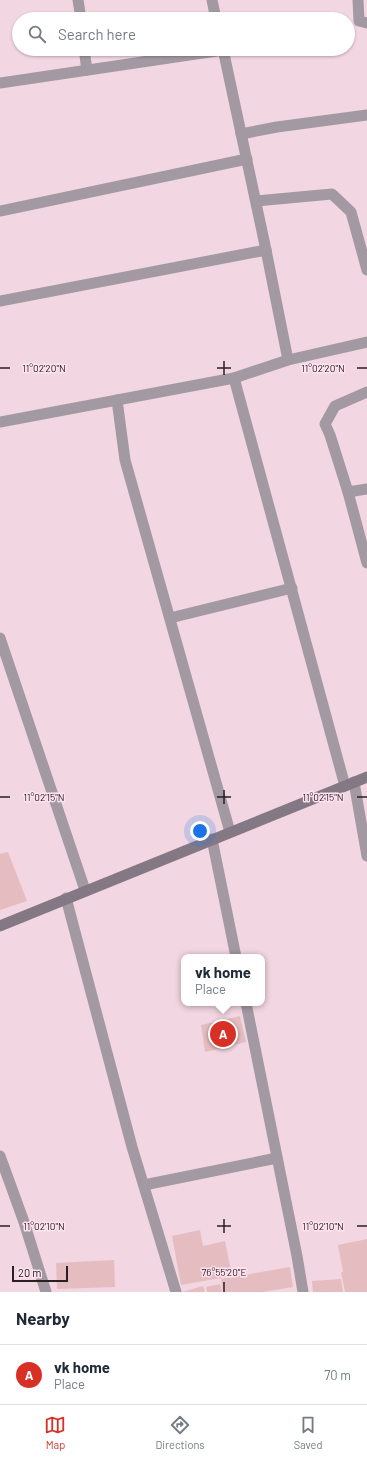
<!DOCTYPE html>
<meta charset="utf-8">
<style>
body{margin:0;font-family:Barlow,sans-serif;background:#f6f6f7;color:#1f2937}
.scale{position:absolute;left:12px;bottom:10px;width:56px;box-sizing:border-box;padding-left:4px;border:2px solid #292024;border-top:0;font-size:11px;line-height:14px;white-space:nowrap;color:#292024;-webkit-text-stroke:3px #ffe3ef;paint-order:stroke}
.you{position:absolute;left:200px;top:831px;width:14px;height:14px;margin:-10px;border:3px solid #fff;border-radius:50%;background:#1a73e8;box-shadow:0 0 0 6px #1a73e833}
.badge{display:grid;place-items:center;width:26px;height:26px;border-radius:50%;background:#d93025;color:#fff;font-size:13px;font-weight:700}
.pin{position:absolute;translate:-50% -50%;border:2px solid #fff;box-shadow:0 1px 4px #0006}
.popup{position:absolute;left:181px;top:954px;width:84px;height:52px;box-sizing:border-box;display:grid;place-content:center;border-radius:8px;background:#fff;filter:drop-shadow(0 1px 3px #0005);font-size:13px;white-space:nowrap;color:#747a83}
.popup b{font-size:15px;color:#1f2937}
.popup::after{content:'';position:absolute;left:50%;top:100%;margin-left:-8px;border:8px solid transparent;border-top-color:#fff}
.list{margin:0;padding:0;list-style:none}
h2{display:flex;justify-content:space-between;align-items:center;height:52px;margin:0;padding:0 16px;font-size:17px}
h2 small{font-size:13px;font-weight:400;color:#747a83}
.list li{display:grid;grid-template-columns:26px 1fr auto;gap:12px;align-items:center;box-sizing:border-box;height:60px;padding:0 16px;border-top:1px solid #e0e1e3}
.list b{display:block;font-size:15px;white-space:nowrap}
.list p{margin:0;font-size:13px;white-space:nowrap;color:#747a83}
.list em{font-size:13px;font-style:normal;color:#747a83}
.icon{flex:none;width:22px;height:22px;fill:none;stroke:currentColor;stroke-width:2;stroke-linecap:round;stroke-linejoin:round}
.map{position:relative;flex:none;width:367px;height:1292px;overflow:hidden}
.search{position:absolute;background:#fff;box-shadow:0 1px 3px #0004;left:12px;right:12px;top:12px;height:44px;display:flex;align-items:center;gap:10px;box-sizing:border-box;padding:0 14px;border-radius:22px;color:#747a83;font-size:15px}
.sheet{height:112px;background:#fff}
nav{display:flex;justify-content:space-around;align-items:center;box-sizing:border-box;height:56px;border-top:1px solid #e0e1e3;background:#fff;font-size:11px;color:#747a83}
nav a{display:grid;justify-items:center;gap:2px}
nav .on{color:#d93025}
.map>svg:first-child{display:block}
.building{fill:#e5bdc0}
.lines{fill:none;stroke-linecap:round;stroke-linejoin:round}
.minor{stroke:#a299a2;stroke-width:11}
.secondary{stroke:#847884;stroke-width:11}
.ticks{fill:none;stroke:#292024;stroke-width:1.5}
.ticks-label{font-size:10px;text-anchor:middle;fill:#292024;stroke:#ffe3ef;stroke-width:3;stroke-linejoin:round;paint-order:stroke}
</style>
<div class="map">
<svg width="367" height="1292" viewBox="0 0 367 1292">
<rect width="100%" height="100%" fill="#f2d6e1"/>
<g class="building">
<path d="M8,852l19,49 -27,9v-56z"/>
<path d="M240,1016l6,26 -41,10 -4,-27z"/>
<path d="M200,1230l3,16 22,-5 7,35 -51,9 -9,-49z"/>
<path d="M367,1239v53h-22l-4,-20h2l-5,-27z"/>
<path d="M114,1260l1,27 -58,2 -1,-26z"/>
<path d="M290,1267l3,20 -30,5h-40l-2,-13z"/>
<path d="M341,1279l2,13h-30l-1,-11z"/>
<path d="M220,1284l2,8h-15l-1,-5z"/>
<path d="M203,1286l2,6h-23z"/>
</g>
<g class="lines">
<g class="minor">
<path d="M78,0l3,19"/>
<path d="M212,0l4,19"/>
<path d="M358,0l1,21 8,2"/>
<path d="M84,49l3,21"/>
<path d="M223,49l43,201 22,110 -54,18"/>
<path d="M0,83l223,-33"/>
<path d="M241,134l36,-7 90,-12"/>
<path d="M256,201l76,-7 19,18 16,58"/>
<path d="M0,211l247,-52"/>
<path d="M0,301l266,-51"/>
<path d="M288,360l79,-18"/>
<path d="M117,400l8,60 105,372"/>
<path d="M0,422l234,-44 111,408"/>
<path d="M367,489l-19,3 19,71"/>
<path d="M348,492l-18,-57 -5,-11 10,-18 32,-14"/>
<path d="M170,618l122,-30"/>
<path d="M0,638l85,252"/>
<path d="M354,782l13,74"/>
<path d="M212,839l24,118"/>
<path d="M66,898l66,249 44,145"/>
<path d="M246,1003l51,253 6,36"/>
<path d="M0,1156l24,66 22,70"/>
<path d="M144,1185l133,-27"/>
</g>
<path class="secondary" d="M0,926l367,-149"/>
</g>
<path class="ticks" d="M224,361v14M0,368h10M217,368h14M357,368h10M224,790v14M0,797h10M217,797h14M357,797h10M224,1219v14M0,1226h10M217,1226h14M357,1226h10M224,1282v10"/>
<g class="ticks-label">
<text x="44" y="372">11°02'20"N</text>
<text x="323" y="372">11°02'20"N</text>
<text x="44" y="801">11°02'15"N</text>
<text x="323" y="801">11°02'15"N</text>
<text x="44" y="1230">11°02'10"N</text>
<text x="323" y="1230">11°02'10"N</text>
<text x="224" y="1276">76°55'20"E</text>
</g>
</svg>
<div class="scale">20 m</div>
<div class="you"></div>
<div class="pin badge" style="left:223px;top:1034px">A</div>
<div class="popup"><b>vk home</b>Place</div>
<div class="search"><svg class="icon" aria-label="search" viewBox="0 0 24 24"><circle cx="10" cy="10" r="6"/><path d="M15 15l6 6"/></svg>Search here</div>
</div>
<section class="sheet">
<h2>Nearby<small></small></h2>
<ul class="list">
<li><span class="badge">A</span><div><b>vk home</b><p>Place</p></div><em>70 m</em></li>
</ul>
</section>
<nav>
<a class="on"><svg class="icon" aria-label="map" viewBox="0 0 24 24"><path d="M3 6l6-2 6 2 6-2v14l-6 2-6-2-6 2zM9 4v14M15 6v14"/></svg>Map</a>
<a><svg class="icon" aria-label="directions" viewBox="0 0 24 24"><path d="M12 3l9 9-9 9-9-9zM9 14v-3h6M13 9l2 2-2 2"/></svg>Directions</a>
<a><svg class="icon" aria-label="saved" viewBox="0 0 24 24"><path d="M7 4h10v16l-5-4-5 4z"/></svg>Saved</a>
</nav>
